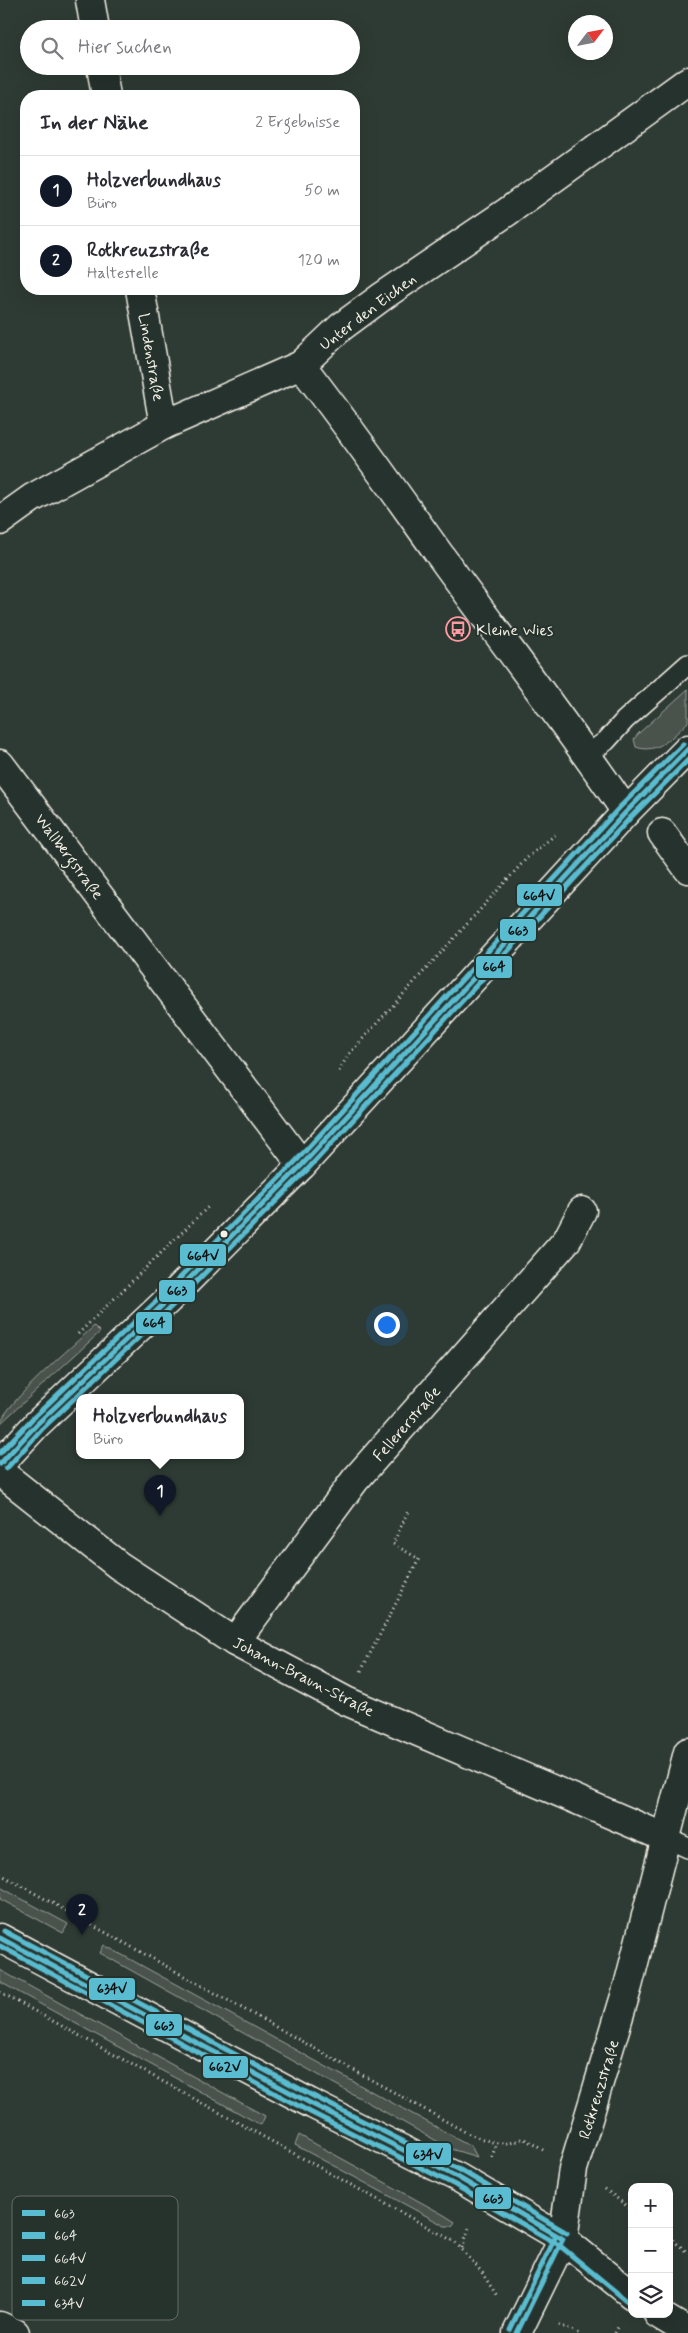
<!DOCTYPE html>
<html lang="de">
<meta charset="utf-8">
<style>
body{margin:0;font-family:Mynerve,sans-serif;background:#f7f7f7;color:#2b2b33}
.controls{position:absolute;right:15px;bottom:15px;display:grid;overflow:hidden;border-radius:10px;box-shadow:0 5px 20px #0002}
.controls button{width:45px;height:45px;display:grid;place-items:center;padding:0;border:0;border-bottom:1px solid #e1e1e2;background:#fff;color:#2b2b33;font:25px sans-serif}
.compass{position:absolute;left:568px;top:15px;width:45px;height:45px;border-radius:50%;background:#fff;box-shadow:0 5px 20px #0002;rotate:58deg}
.you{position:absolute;left:386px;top:1324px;width:18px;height:18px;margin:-12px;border:4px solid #fff;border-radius:50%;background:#1a73e8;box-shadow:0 0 0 8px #1a73e833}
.badge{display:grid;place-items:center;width:32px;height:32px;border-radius:50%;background:#111827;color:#fff;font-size:16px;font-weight:700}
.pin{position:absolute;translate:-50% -41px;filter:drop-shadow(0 1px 2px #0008)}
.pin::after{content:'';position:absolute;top:26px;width:18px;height:15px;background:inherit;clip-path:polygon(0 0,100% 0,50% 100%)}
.popup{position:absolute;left:76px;top:1394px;width:168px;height:65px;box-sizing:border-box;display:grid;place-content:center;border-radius:10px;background:#fff;filter:drop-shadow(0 1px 4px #0005);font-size:16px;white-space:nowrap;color:#7c7c81}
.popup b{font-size:19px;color:#2b2b33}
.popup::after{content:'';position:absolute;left:50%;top:100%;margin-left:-10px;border:10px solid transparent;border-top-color:#fff}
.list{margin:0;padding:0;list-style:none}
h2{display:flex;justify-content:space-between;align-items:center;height:65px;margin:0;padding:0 20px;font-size:21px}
h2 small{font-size:16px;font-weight:400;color:#7c7c81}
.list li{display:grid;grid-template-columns:32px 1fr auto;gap:15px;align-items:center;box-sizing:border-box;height:70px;padding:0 20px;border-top:1px solid #e1e1e2}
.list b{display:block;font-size:19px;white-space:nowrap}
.list p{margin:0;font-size:16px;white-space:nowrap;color:#7c7c81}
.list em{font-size:16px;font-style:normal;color:#7c7c81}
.icon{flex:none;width:28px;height:28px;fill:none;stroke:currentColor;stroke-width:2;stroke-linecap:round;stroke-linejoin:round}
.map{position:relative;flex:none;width:688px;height:2333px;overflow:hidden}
.search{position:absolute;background:#fff;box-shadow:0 5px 20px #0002;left:20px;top:20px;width:340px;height:55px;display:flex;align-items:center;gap:12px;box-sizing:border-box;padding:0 18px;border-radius:28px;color:#7c7c81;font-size:19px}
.panel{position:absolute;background:#fff;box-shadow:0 5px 20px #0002;left:20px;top:90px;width:340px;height:205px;border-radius:20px}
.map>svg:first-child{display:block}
.grass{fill:#48524c;stroke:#9ea29a}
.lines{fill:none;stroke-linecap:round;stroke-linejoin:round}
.lane-casing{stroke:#f4f1e8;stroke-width:22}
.street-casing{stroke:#f4f1e8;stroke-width:31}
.secondary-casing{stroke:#f4f1e8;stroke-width:31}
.path{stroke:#f4f1e8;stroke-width:3;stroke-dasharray:1 4;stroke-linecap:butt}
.lane{stroke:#26332d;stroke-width:19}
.street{stroke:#26332d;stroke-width:28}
.secondary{stroke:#26332d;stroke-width:28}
.bus-1-casing{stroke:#26332d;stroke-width:9}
.bus-2-casing{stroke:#26332d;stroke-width:9}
.bus-3-casing{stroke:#26332d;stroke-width:9}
.bus-4-casing{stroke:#26332d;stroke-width:9}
.bus-5-casing{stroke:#26332d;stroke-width:9}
.bus-1{stroke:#5abcd0;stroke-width:5}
.bus-2{stroke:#5abcd0;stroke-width:5}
.bus-3{stroke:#5abcd0;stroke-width:5}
.bus-4{stroke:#5abcd0;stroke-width:5}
.bus-5{stroke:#5abcd0;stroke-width:5}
.bus-dot{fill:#f4f1e8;stroke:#26332d;stroke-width:2}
.labels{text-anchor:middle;stroke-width:4;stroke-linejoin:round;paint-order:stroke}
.street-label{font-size:16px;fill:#f4f1e8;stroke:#26332d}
.poi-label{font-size:16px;fill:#f4f1e8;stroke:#26332d;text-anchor:start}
.key{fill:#26332d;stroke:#646c65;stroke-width:1}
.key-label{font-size:14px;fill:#f4f1e8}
.line-badge{stroke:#26332d;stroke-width:2}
.pale-badge-label{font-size:14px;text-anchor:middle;font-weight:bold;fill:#111}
</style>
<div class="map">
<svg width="688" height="2333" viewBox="0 0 688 2333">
<rect width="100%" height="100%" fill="#2e3b34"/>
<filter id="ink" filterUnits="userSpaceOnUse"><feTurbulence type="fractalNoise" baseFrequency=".02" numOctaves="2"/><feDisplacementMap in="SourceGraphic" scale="10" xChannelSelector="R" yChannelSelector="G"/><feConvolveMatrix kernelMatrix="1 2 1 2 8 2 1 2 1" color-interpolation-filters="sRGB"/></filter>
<g filter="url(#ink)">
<g class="grass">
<path d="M688,689v33c-15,14 -30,33 -52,25l-2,-8 5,-6z"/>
<path d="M94,1326l6,6 -100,92c6,-22 74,-79 94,-98z"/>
<path d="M0,1887l68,37 -5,9 -63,-34z"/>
<path d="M104,1945l367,201 6,11 -26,-8 -351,-196z"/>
<path d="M0,1970l265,146 -4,9 -261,-143z"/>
<path d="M299,2135l145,80 11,7 -3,4h-7l-150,-81z"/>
</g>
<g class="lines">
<g class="lane-casing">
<g id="lane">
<path d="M587,755l19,-14 19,-21 63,-56"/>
<path d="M666,1838l22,10"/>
</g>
</g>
<g class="street-casing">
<g id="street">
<path d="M90,0l5,29"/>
<path d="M101,66l5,30"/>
<path d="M140,289l24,136"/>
<path d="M301,365c47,60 91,123 136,186 63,87 129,172 189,261"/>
<path d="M0,521l32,-23 132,-73 137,-60 40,-38 42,-31 124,-84 181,-131"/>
<path d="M0,764l302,401"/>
<path d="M662,833l26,36"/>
<path d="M0,1472l118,93 117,77 111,59 320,137"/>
<path d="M235,1642l120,-162 212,-240 15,-29"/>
<path d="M0,2326l15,7"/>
<path d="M517,2333l46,-94 10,-70 55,-183 60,-234"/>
</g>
</g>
<g class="secondary-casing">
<g id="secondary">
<path d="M0,1464l37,-40 132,-125 133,-134 324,-353 62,-63"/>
<path d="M0,1938l314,167 145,73 104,61 69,56"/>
<path d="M658,2314l30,18"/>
</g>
</g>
<g class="path">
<path d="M339,1071l9,-16 179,-197 30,-25"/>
<path d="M78,1334l132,-129"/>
<path d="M361,1671l58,-112 -26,-15 15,-33"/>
<path d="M0,1874l469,260c19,7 36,15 54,4l20,12"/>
<path d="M0,1992l455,250 26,29 16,25"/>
<path d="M492,2157l4,-13"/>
<path d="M605,2189l27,21"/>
<path d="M669,2237l19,16"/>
<path d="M462,2248l8,-23"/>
<path d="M559,2325l20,8"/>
<path d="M615,2333l4,-8"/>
</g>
<use href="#lane" class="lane"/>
<use href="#street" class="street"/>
<use href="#secondary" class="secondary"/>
<g class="bus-1-casing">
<g id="bus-1">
<path d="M0,1464l37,-40 132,-125 133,-134 324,-353 62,-63"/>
<path d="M0,1938l314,167 145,73 104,61 -46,94"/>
</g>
</g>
<g class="bus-2-casing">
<path id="bus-2" d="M6,1469l36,-40 132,-125 133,-134 324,-353 57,-57"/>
</g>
<g class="bus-3-casing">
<path id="bus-3" d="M0,1453l32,-34 132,-125 133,-134 323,-353 63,-63"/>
</g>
<g class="bus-4-casing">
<path id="bus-4" d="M0,1946l310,166 145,73 104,60 68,56"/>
</g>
<g class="bus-5-casing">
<g id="bus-5">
<path d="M4,1931l313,167 145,73 105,62"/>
<path d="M510,2330l46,-94"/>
</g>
</g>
<use href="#bus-1" class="bus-1"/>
<use href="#bus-2" class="bus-2"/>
<use href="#bus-3" class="bus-3"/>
<use href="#bus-4" class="bus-4"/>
<use href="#bus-5" class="bus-5"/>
</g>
</g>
<defs>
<g id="bus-ring" transform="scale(1.25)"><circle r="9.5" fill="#26332d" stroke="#ff9aa2" stroke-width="1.5"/><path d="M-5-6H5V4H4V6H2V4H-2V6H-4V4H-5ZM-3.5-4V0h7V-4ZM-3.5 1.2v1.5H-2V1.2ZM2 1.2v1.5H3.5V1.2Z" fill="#ff9aa2"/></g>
</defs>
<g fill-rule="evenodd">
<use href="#bus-ring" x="458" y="629"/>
</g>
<circle class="bus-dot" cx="224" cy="1234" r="4.5"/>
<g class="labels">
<g class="street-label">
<text transform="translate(367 311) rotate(-37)" y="6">Unter den Eichen</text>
<text transform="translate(152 357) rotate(80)" y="6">Lindenstraße</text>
<text transform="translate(70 856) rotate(53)" y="6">Wallbergstraße</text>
<text transform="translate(406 1423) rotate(-49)" y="6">Fellererstraße</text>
<text transform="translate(304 1676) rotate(27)" y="6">Johann-Braun-Straße</text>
<text transform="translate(598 2089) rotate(-73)" y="6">Rotkreuzstraße</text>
</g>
<g class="poi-label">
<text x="476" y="635">Kleine Wies</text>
</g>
</g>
<rect x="12" y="2196" width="166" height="124" rx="8" class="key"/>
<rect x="22" y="2210" width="23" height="6" fill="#5abcd0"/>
<rect x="22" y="2232" width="23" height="7" fill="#5abcd0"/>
<rect x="22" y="2255" width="23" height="6" fill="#5abcd0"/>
<rect x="22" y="2277" width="23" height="7" fill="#5abcd0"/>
<rect x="22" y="2300" width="23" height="6" fill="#5abcd0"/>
<g class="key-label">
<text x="54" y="2218">663</text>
<text x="54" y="2240">664</text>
<text x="54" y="2263">664V</text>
<text x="54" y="2285">662V</text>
<text x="54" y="2308">634V</text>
</g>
<g class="line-badge">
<rect x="516" y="883" width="47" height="24" rx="5" fill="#5abcd0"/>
<rect x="499" y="918" width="38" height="24" rx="5" fill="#5abcd0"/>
<rect x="475" y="955" width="38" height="24" rx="5" fill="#5abcd0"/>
<rect x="179" y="1243" width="48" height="24" rx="5" fill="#5abcd0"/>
<rect x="158" y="1279" width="38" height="24" rx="5" fill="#5abcd0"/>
<rect x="135" y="1311" width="38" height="24" rx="5" fill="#5abcd0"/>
<rect x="88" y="1977" width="48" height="24" rx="5" fill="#5abcd0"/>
<rect x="145" y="2013" width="38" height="24" rx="5" fill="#5abcd0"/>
<rect x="202" y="2055" width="47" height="24" rx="5" fill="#5abcd0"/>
<rect x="405" y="2142" width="47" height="24" rx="5" fill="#5abcd0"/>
<rect x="474" y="2186" width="38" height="24" rx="5" fill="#5abcd0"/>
</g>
<g class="pale-badge-label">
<text x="539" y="900">664V</text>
<text x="518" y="935">663</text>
<text x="494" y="971">664</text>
<text x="203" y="1260">664V</text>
<text x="177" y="1295">663</text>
<text x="154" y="1327">664</text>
<text x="112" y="1993">634V</text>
<text x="164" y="2030">663</text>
<text x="225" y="2071">662V</text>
<text x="428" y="2159">634V</text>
<text x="493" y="2203">663</text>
</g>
</svg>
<div class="controls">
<button>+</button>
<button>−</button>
<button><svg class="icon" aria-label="layers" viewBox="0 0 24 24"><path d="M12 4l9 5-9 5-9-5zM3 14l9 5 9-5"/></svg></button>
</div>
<svg class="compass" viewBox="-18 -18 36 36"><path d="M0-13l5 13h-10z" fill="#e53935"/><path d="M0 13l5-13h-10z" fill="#7c7c81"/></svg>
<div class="you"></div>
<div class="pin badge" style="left:160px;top:1516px">1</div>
<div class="popup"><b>Holzverbundhaus</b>Büro</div>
<div class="pin badge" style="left:82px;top:1935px">2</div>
<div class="search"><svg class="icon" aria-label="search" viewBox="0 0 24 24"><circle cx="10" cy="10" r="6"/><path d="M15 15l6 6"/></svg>Hier suchen</div>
<section class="panel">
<h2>In der Nähe<small>2 Ergebnisse</small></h2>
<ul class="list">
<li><span class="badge">1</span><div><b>Holzverbundhaus</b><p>Büro</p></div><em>50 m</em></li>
<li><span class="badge">2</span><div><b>Rotkreuzstraße</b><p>Haltestelle</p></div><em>120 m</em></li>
</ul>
</section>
</div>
